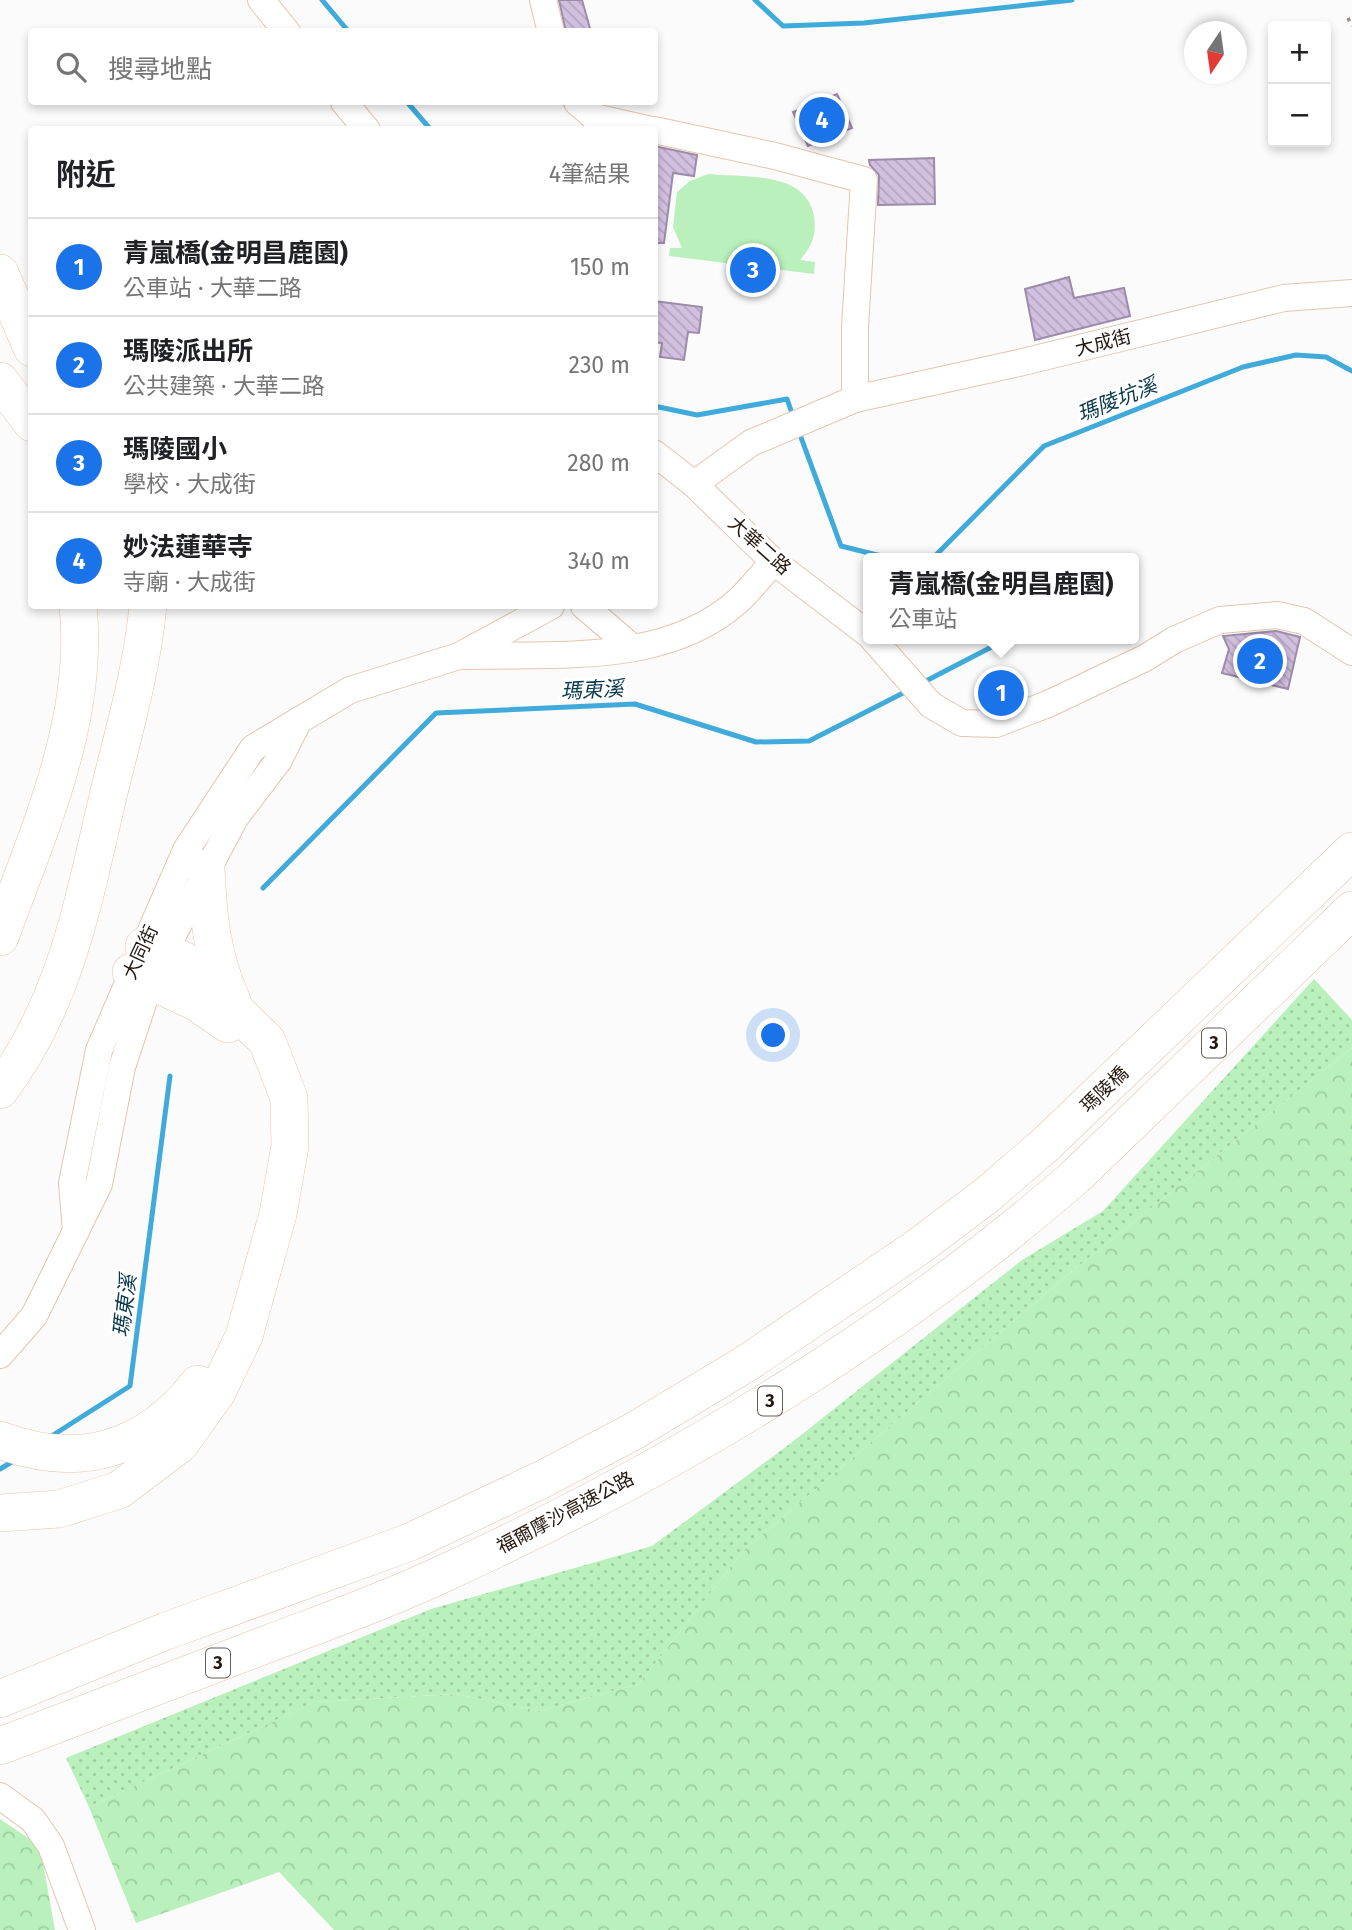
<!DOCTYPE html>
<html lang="zh-TW">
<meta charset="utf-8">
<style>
body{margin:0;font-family:"Fira Sans","Noto Sans TC",sans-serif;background:#f2f2f2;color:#202124}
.controls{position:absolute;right:21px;top:21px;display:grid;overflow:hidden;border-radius:7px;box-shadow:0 4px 10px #0003}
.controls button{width:63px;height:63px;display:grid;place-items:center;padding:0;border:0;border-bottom:2px solid #e0e0e0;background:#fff;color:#202124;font:35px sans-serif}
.compass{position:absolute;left:1184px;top:21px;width:63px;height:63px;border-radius:50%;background:#fff;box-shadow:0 4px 10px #0003;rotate:193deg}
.you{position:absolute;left:774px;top:1036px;width:24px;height:24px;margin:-18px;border:5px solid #fff;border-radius:50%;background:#1a73e8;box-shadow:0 0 0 10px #1a73e833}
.badge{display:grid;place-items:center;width:46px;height:46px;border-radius:50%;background:#1a73e8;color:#fff;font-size:23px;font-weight:700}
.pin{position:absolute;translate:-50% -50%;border:4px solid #fff;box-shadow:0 2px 7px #0006}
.popup{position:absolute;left:863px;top:553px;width:276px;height:91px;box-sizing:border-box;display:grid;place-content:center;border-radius:7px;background:#fff;filter:drop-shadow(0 2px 5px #0005);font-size:23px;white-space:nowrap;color:#757577}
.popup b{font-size:26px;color:#202124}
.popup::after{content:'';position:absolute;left:50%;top:100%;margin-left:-14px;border:14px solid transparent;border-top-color:#fff}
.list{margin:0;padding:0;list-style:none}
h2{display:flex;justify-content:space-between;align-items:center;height:91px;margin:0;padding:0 28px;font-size:30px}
h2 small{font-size:23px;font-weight:400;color:#757577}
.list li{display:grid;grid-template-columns:46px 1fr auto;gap:21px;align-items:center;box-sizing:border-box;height:98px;padding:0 28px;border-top:2px solid #e0e0e0}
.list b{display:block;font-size:26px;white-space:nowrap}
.list p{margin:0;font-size:23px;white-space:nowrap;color:#757577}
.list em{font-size:23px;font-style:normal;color:#757577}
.icon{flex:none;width:38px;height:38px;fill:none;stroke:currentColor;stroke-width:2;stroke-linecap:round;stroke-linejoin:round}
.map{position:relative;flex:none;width:1352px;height:1930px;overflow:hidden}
.search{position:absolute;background:#fff;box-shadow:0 4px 10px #0003;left:28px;top:28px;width:630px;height:77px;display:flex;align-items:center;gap:18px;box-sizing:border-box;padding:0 24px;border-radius:7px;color:#757577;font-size:26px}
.panel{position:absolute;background:#fff;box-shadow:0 4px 10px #0003;left:28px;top:126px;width:630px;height:483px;border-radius:7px}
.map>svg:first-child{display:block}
.grass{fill:url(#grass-dots)}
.forest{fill:url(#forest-crowns)}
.pitch{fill:#b9f0bb}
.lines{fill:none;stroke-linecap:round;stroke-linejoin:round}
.stream{stroke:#40abda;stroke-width:5}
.building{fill:url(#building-back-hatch);stroke:#9c8ba9;stroke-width:2}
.minor-casing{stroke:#e5c5ad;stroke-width:28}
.highway-casing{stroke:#e5c5ad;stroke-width:38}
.path{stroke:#918b86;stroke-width:3.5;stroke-dasharray:3.5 5;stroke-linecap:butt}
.minor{stroke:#fff;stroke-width:26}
.highway{stroke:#fff;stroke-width:37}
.labels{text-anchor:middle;stroke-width:7;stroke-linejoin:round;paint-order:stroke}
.shield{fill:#fff;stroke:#665d57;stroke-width:2}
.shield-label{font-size:18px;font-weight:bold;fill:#24180f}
.street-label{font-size:19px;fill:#24180f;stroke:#fff}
.water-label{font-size:21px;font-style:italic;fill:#09394c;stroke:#fff}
</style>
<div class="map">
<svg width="1352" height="1930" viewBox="0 0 1352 1930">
<defs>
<pattern id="grass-dots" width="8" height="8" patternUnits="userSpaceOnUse" patternTransform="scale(1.75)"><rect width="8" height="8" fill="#b9f0bb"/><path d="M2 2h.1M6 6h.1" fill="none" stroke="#9fcda0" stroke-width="1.8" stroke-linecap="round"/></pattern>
<pattern id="forest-crowns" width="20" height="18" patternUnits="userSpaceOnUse" patternTransform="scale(1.75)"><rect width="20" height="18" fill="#b9f0bb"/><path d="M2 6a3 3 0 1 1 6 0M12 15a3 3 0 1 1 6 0" fill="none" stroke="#9fcda0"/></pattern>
<pattern id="building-back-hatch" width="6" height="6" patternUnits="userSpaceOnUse" patternTransform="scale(1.75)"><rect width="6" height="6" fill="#d2c0e0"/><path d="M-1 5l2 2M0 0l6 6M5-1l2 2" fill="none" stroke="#b4a4bf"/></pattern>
</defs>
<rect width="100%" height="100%" fill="#fbfbfb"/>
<path class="grass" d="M1314,979l38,41v28l-276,220 -332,282 -105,134 -100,27 -83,-17 -141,8 -226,105 -23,-49 365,-149 221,-63 139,-103 231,-183 81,-49z"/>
<g class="forest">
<path d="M1352,1048v882h-1018l-55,-58 -143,51 -47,-116 226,-105 141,-8 83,17 100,-27 105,-134 332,-282z"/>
<path d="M0,1819l40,27 15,84h-55z"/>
</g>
<path class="pitch" d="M708,174c36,4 98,-4 106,42 3,18 -2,30 -14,44l15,2 -1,12 -145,-18 1,-8h12l-9,-21 4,-35 13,-11z"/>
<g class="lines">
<g class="stream">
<path d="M322,0l27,32"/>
<path d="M755,0l28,26 81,-3 208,-23"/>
<path d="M407,102l24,28"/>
<path d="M654,406l43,9 90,-16 6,17"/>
<path d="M799,432l42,114 48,12"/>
<path d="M933,558l111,-112 199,-79 53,-12 30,2 26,14"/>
<path d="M922,683l85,-44"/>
<path d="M263,888l173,-175 199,-9 121,38 53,-1 98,-50"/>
<path d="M50,1437l80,-51 40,-310"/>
<path d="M0,1469l15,-9"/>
</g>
</g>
<g class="building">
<path d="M559,0h23l9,32h-25z"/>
<path d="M837,94l15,34 -44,18 -15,-34z"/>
<path d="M654,146l43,9 -3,21 -21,-3 -9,70h-10z"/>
<path d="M934,158l1,46 -57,1 1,-30 -9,-10 -1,-5z"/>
<path d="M1069,277l5,21 50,-10 6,28 -95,24 -10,-51z"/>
<path d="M654,301l48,6 -3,26 -11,-1 -4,28 -24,-3 2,-14 -8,-1z"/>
<path d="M1276,631l24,6 -12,52 -66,-16 7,-24 -6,-13z"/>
</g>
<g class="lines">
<g class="minor-casing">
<g id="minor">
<path d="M261,0l26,32"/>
<path d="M543,0l8,32"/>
<path d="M344,102l23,28"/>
<path d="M577,102l17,15 57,13"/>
<path d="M654,130l121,26 89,24 -9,147v72l164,-36 265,-65 68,-5"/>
<path d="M654,453l40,31 80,78 94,72"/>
<path d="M694,484l57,-41 104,-44"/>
<path d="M584,606l49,42"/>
<path d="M873,639l58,66 31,18 34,1 52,-20 97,-46 29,-18 46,-20 57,-5 27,6 48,31"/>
<path d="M466,656c90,-3 199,10 272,-55 13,-12 24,-27 36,-39"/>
<path d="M76,1231l-4,-48 27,-133 87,-200 67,-102 97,-58 109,-34 92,-50"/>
<path d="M0,1355l34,-39 65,-132 23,-117 29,-88 13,-27 71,-134 44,-58 20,-40"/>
<path d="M0,1796l33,24 18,26 31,84"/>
</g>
</g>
<g class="highway-casing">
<g id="highway">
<path d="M0,273l32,75"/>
<path d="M0,381l32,42"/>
<path d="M206,868c2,48 6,89 26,133"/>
<path d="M0,937c38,-105 90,-217 78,-331"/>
<path d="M131,972l65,30 32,22"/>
<path d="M0,1090c68,-91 84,-194 110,-302 15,-61 32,-120 38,-182"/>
<path d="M0,1440c80,30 146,10 198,-56"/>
<path d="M0,1513l59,-4 60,-19 61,-46 37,-52 27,-56 34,-122 12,-68 -1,-48 -22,-57 -84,-81 -39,-14"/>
<path d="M0,1699l166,-68 244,-89 133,-63 91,-48 113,-68 171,-116 69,-52 58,-50 307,-294"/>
<path d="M0,1746c90,-34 180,-69 270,-103 56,-21 112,-41 166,-66 230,-105 448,-234 639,-400l277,-267"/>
</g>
</g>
<path class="path" d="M1348,18l4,8"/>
<use href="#minor" class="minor"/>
<use href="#highway" class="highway"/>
</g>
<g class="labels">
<g class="shield">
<rect x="1202" y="1028.5" width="24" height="29" rx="5"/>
<rect x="758" y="1386.5" width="24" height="29" rx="5"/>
<rect x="206" y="1648.5" width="24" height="29" rx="5"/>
</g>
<g class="shield-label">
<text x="1214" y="1049">3</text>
<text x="770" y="1407">3</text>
<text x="218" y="1669">3</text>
</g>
<g class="street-label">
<text transform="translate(1103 342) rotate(-14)" y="7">大成街</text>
<text transform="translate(760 545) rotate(42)" y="7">大華二路</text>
<text transform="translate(140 952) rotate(-65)" y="7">大同街</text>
<text transform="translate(1104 1089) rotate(-44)" y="7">瑪陵橋</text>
<text transform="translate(565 1512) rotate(-28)" y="7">福爾摩沙高速公路</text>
</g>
<g class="water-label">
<text transform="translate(1117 400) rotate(-22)" y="7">瑪陵坑溪</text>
<text transform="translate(592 690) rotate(-3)" y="7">瑪東溪</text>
<text transform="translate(125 1306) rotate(-83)" y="7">瑪東溪</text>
</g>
</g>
</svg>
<div class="controls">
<button>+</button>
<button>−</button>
</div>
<svg class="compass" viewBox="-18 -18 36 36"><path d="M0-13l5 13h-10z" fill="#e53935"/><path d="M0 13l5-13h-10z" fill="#757577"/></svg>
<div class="you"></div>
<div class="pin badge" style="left:1001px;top:693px">1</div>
<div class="popup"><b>青嵐橋(金明昌鹿園)</b>公車站</div>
<div class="pin badge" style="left:1260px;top:661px">2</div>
<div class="pin badge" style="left:753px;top:270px">3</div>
<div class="pin badge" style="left:822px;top:120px">4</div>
<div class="search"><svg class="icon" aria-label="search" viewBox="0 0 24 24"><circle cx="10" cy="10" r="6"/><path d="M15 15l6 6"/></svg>搜尋地點</div>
<section class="panel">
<h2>附近<small>4筆結果</small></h2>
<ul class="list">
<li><span class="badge">1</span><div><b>青嵐橋(金明昌鹿園)</b><p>公車站 · 大華二路</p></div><em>150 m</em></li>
<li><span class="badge">2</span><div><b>瑪陵派出所</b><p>公共建築 · 大華二路</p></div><em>230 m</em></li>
<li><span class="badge">3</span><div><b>瑪陵國小</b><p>學校 · 大成街</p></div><em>280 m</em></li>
<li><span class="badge">4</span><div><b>妙法蓮華寺</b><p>寺廟 · 大成街</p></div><em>340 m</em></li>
</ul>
</section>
</div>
